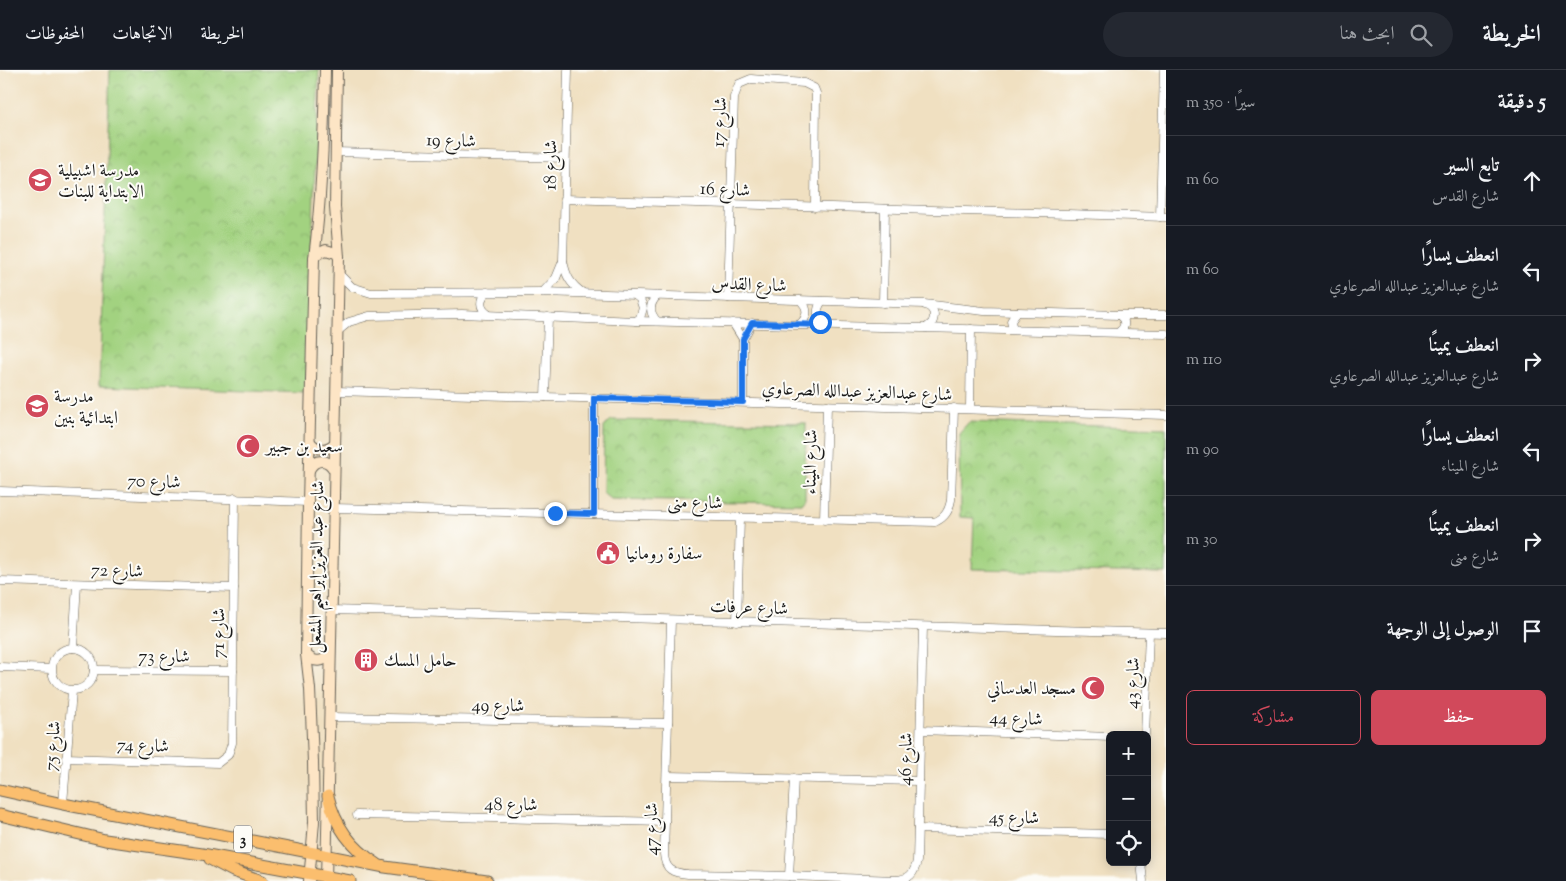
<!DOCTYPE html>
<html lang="ar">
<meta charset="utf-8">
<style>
body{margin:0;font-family:"Sorts Mill Goudy",Amiri,serif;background:#242831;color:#f1f3f6;direction:rtl}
.controls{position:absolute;right:15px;bottom:15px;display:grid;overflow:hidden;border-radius:8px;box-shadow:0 2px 12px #0003}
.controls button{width:45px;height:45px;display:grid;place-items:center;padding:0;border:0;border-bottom:1px solid #363941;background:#171b24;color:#f1f3f6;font:25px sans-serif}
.stop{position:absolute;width:15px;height:15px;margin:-11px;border:4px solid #1a73e8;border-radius:50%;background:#fff}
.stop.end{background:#1a73e8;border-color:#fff;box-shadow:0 1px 5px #0008}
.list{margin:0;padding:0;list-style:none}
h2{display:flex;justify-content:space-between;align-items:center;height:65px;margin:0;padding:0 20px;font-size:21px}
h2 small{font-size:16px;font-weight:400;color:#9ea1a6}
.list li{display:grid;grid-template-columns:32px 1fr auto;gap:15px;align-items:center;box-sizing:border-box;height:90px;padding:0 20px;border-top:1px solid #363941}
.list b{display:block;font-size:19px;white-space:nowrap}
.list p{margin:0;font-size:16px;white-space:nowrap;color:#9ea1a6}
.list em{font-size:16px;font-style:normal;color:#9ea1a6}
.actions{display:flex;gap:10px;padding:15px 20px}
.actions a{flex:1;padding:11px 0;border:1px solid #d1495b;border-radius:8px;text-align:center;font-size:18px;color:#d1495b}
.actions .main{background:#d1495b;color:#fff}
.icon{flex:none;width:28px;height:28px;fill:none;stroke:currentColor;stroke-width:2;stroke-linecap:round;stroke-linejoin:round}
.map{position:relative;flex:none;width:1166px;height:811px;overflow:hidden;direction:ltr}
header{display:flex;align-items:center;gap:30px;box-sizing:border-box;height:70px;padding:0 25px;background:#171b24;border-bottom:1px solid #363941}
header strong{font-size:24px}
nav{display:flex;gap:28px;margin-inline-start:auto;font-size:18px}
.search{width:350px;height:45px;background:#242831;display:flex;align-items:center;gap:12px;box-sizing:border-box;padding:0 18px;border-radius:28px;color:#9ea1a6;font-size:19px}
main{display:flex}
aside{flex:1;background:#171b24}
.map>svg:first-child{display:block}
.park{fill:url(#park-crowns);stroke:#5f774e}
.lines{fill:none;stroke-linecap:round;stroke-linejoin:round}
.street-casing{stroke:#666156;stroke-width:9}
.secondary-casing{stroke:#666156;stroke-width:12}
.primary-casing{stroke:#666156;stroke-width:13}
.street{stroke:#fff;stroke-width:8}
.secondary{stroke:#fde5c5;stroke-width:10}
.primary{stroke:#fbbe6e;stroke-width:11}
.route{stroke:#1a73e8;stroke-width:6}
.labels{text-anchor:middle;stroke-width:4;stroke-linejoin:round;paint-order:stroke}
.shield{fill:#fdfcf7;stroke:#605f5e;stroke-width:1}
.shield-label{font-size:16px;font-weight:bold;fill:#1c1c1c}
.street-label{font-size:18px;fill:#1c1c1c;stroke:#fdfcf7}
.poi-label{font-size:18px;fill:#1c1c1c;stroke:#fdfcf7;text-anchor:start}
</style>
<header>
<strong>الخريطة</strong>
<div class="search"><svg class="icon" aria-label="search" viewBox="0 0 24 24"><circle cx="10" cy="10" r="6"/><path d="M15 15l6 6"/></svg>ابحث هنا</div>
<nav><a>الخريطة</a><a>الاتجاهات</a><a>المحفوظات</a></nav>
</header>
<main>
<aside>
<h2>5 دقيقة<small>سيرًا · 350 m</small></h2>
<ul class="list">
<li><svg class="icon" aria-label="ahead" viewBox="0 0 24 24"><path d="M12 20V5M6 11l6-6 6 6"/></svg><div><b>تابع السير</b><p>شارع القدس</p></div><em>60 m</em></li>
<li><svg class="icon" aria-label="left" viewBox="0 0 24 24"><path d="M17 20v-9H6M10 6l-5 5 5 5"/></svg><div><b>انعطف يسارًا</b><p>شارع عبدالعزيز عبدالله الصرعاوي</p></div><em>60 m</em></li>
<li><svg class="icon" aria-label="right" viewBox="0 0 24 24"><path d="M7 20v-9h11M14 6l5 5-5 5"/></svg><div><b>انعطف يمينًا</b><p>شارع عبدالعزيز عبدالله الصرعاوي</p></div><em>110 m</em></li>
<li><svg class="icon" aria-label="left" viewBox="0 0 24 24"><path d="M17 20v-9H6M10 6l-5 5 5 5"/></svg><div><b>انعطف يسارًا</b><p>شارع الميناء</p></div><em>90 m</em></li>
<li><svg class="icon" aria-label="right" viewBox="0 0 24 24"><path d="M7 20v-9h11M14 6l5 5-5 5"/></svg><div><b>انعطف يمينًا</b><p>شارع منى</p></div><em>30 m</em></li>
<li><svg class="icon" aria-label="arrive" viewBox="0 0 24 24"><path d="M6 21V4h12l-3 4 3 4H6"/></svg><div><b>الوصول إلى الوجهة</b></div></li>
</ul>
<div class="actions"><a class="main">حفظ</a><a>مشاركة</a></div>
</aside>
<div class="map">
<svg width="1166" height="811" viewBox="0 0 1166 811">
<defs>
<pattern id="park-crowns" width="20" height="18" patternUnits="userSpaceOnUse" patternTransform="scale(1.25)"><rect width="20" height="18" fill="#a2d280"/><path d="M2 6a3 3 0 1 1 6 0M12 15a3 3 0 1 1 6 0" fill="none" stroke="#8bb46e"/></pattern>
</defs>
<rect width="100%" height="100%" fill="#fdfcf7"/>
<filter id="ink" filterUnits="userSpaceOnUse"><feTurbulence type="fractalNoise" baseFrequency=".02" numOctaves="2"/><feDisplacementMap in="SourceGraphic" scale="10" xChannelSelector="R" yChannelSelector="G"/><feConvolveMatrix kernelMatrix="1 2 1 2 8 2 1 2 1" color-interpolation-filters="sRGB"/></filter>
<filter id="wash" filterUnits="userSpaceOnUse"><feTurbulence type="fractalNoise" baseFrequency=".0096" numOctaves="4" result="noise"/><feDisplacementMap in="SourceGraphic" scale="20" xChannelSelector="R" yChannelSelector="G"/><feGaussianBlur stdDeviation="1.12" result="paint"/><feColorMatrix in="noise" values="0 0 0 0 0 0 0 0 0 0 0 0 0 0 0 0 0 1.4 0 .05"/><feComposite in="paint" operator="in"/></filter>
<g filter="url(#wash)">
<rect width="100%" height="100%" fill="#f0e0c1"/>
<g class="park">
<path d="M110,0h209l-13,323 -207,-7z"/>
<path d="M611,350l195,3 -1,75 -4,5 -190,-3 -8,-7 1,-66z"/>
<path d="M969,352l197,6v145l-194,-4 2,-51 -14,-1 -1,-84z"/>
</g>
</g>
<g filter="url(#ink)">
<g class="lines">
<g class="street-casing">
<g id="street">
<path d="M568,0l-5,191c3,15 7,23 20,32"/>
<path d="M335,82l230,6"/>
<path d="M564,129l602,18"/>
<path d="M1160,147l4,-147"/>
<path d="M338,203l14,14 19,6 172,-1 381,12 60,7 135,4h47"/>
<path d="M487,222c-8,7 -8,16 1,22"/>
<path d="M543,222l13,-14 7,-17"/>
<path d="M657,226c-8,8 -8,17 0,25"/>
<path d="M728,228l6,-201 5,-13 12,-5 53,4 10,5 2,5 -1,114"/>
<path d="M822,231c-6,8 -6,17 2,24"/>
<path d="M883,233l2,-94"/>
<path d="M925,235c9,3 11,10 7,18l-6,5"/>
<path d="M1119,245c7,5 7,12 0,17"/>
<path d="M636,251l4,-3 3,-10 -3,-9 -4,-3"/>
<path d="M733,253l10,16"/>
<path d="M800,254c8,-7 9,-16 0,-24"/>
<path d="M1017,260l-5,-4 -1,-5 6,-9"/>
<path d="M338,261l11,-9 20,-6 93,-2 174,7 530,13"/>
<path d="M336,321l830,24"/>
<path d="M545,327l3,-80"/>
<path d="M594,328v116"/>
<path d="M743,332v-63l9,-16"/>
<path d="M970,339l1,-80"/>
<path d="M0,421l308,11"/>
<path d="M333,438l602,14c11,-5 14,-12 16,-22l3,-92"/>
<path d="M824,450l3,-115"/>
<path d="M0,511l234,7"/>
<path d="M331,540l835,23"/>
<path d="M671,550l-7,234c1,16 9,19 24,20l101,2 107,4c14,-1 18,-6 21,-19l6,-234"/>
<path d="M737,552l3,-104"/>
<circle cx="73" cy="599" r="21"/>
<path d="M73,578l4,-64"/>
<path d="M0,597l51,2"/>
<path d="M94,600l139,1"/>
<path d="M329,647l339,6"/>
<path d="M921,660l189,7"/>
<path d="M1145,665l4,-102"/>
<path d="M66,688l152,5 10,-8 4,-12 3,-245"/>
<path d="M667,706l252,5"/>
<path d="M63,734l9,-113"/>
<path d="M357,745l308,7"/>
<path d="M918,759l192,5"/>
<path d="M1141,792l2,19"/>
<path d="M789,806l5,-98"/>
</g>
</g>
<g class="secondary-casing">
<g id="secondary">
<path d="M314,188l3,-4 9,-4 10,3 3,4"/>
<path d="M310,372c7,9 17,9 25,1"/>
<path d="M309,400c6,-12 19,-12 25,0"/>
<path d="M306,584c7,9 17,9 24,0"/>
<path d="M309,811l5,-59 -1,-60 -3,-73 -4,-35 2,-152 6,-244c8,-63 10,-125 11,-188"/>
<path d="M326,811l13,-624 -4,-50 2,-137"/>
</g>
</g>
<g class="primary-casing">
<g id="primary">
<path d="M0,720l63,14 322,63 102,14"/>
<path d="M328,726c7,30 23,52 49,68"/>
<path d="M0,745l105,25 97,14 148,27"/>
<path d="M210,789l23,12 29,10"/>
</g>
</g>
<use href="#street" class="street"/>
<use href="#secondary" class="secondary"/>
<use href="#primary" class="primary"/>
</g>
</g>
<g class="lines" filter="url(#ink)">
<path class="route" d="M555,443l39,1v-116l149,4v-63l9,-16 72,2 -4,-3"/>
</g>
<defs>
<g id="school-disc" transform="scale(1.25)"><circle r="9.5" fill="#d1495b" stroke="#fdfcf7"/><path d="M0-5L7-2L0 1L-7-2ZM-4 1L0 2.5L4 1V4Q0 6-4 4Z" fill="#fff"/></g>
<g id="mosque-disc" transform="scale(1.25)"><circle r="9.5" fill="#d1495b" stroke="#fdfcf7"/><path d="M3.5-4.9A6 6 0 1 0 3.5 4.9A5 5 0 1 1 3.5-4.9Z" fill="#fff"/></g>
<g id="civic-disc" transform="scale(1.25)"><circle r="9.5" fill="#d1495b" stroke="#fdfcf7"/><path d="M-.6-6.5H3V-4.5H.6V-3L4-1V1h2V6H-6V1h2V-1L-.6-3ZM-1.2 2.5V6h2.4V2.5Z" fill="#fff"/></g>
<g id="building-disc" transform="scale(1.25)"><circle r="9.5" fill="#d1495b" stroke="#fdfcf7"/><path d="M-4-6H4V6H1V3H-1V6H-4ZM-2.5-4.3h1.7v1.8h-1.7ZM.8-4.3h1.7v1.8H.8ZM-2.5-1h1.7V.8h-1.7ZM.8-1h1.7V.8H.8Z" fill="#fff"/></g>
</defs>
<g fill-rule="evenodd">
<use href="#school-disc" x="40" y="110"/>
<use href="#school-disc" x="37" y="336"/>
<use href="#mosque-disc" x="248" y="376"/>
<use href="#civic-disc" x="608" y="483"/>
<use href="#building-disc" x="366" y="590"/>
<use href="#mosque-disc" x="1093" y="618"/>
</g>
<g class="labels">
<rect class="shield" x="234" y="755.5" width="18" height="27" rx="4"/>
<g class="shield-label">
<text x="243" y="775">3</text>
</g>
<g class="street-label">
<text transform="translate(719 52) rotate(-87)" y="6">شارع 17</text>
<text transform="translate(451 70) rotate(2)" y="6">شارع 19</text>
<text transform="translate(550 95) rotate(-89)" y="6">شارع 18</text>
<text transform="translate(725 119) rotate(2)" y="6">شارع 16</text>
<text transform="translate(749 214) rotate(2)" y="6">شارع القدس</text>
<text transform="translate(857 321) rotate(2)" y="6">شارع عبدالعزيز عبدالله الصرعاوي</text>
<text transform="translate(810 392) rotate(-89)" y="6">شارع الميناء</text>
<text transform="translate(154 411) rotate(2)" y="6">شارع 70</text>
<text transform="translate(695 432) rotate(1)" y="6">شارع منى</text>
<text transform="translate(316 497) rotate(-89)" y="6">شارع عبد العزيز إبراهيم المشعل</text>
<text transform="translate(117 500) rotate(2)" y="6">شارع 72</text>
<text transform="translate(749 537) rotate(2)" y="6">شارع عرفات</text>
<text transform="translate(218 563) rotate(-89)" y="6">شارع 71</text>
<text x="164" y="592">شارع 73</text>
<text transform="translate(1132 613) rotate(-88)" y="6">شارع 43</text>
<text transform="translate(498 635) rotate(1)" y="6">شارع 49</text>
<text transform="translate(1016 648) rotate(2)" y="6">شارع 44</text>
<text transform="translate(143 675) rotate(2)" y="6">شارع 74</text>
<text transform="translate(52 676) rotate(-85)" y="6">شارع 75</text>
<text transform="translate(905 689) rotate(-88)" y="6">شارع 46</text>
<text transform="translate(511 734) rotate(1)" y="6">شارع 48</text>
<text transform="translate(1014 747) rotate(1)" y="6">شارع 45</text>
<text transform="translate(651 759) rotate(-90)" y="6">شارع 47</text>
</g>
<g class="poi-label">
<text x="58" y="106">مدرسة اشبيلية<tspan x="58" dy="21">الابتداية للبنات</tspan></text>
<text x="54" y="332">مدرسة<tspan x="54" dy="21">ابتدائية بنين</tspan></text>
<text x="266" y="382">سعيد بن جبير</text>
<text x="626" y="489">سفارة رومانيا</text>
<text x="384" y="596">حامل المسك</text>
<text x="1076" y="624" text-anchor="end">مسجد العدساني</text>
</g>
</g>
</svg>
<div class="controls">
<button>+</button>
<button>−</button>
<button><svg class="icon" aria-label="locate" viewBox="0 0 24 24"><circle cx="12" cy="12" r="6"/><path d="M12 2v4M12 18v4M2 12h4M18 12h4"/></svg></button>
</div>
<div class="stop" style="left:820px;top:252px"></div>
<div class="stop end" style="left:555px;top:443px"></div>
</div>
</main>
